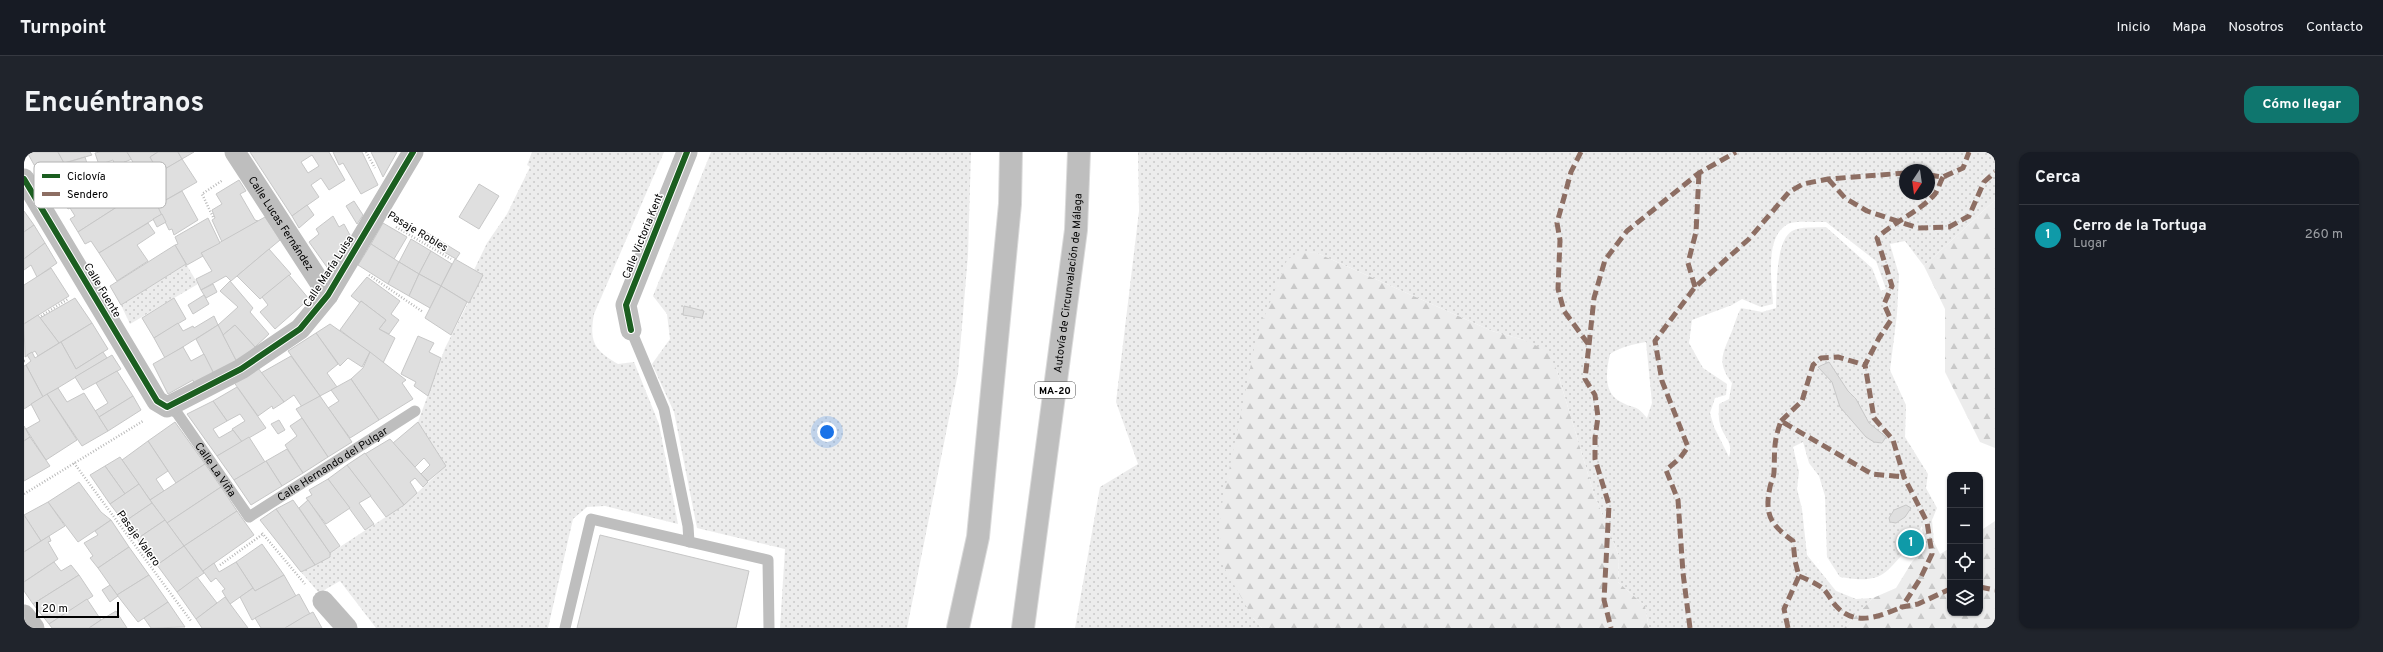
<!DOCTYPE html>
<html lang="es">
<meta charset="utf-8">
<style>
body{margin:0;font-family:Overpass,sans-serif;background:#20242c;color:#f1f3f6}
.controls{position:absolute;right:12px;bottom:12px;display:grid;overflow:hidden;border-radius:8px;box-shadow:0 1px 3px #0004}
.controls button{width:36px;height:36px;display:grid;place-items:center;padding:0;border:0;border-bottom:1px solid #363941;background:#171b24;color:#f1f3f6;font:20px sans-serif}
.compass{position:absolute;left:1875px;top:12px;width:36px;height:36px;border-radius:50%;background:#171b24;box-shadow:0 1px 3px #0004;rotate:193deg}
.scale{position:absolute;left:12px;bottom:10px;width:83px;box-sizing:border-box;padding-left:4px;border:2px solid #000;border-top:0;font-size:11px;line-height:14px;white-space:nowrap;color:#000;-webkit-text-stroke:3px #fff;paint-order:stroke}
.you{position:absolute;left:803px;top:280px;width:14px;height:14px;margin:-10px;border:3px solid #fff;border-radius:50%;background:#1a73e8;box-shadow:0 0 0 6px #1a73e833}
.badge{display:grid;place-items:center;width:26px;height:26px;border-radius:50%;background:#0f766e;color:#fff;font-size:13px;font-weight:700}
.pin{position:absolute;translate:-50% -50%;border:2px solid #fff;box-shadow:0 1px 4px #0006}
.list{margin:0;padding:0;list-style:none}
h2{display:flex;justify-content:space-between;align-items:center;height:52px;margin:0;padding:0 16px;font-size:17px}
h2 small{font-size:13px;font-weight:400;color:#9ea1a6}
.list li{display:grid;grid-template-columns:26px 1fr auto;gap:12px;align-items:center;box-sizing:border-box;height:60px;padding:0 16px;border-top:1px solid #363941}
.list b{display:block;font-size:15px;white-space:nowrap}
.list p{margin:0;font-size:13px;white-space:nowrap;color:#9ea1a6}
.list em{font-size:13px;font-style:normal;color:#9ea1a6}
.icon{flex:none;width:22px;height:22px;fill:none;stroke:currentColor;stroke-width:2;stroke-linecap:round;stroke-linejoin:round}
.map{position:relative;flex:none;width:1971px;height:476px;overflow:hidden;border-radius:12px}
header{display:flex;align-items:center;gap:24px;box-sizing:border-box;height:56px;padding:0 20px;background:#171b24;border-bottom:1px solid #363941}
header strong{font-size:19px}
nav{display:flex;gap:22px;margin-inline-start:auto;font-size:14px}
.intro{display:flex;align-items:center;justify-content:space-between;box-sizing:border-box;height:96px;padding:0 24px}
h1{margin:0;font-size:28px}
.button{padding:10px 18px;border-radius:12px;background:#0f766e;color:#fff;font-size:14px;font-weight:700}
main{display:flex;gap:24px;padding:0 24px}
aside{flex:1;background:#171b24;border-radius:12px;box-shadow:0 1px 3px #0004}
.map>svg:first-child{display:block}
.grass{fill:url(#grass-dots);fill-rule:evenodd}
.forest{fill:url(#forest-firs)}
.building{fill:#dfdfdf;stroke:#c7c7c7;fill-rule:evenodd}
.lines{fill:none;stroke-linecap:round;stroke-linejoin:round}
.highway-casing{stroke:#dbdbdb;stroke-width:24}
.path{stroke:#b9b9b9;stroke-width:2.5;stroke-dasharray:1 2;stroke-linecap:butt}
.lane{stroke:#bebebe;stroke-width:11}
.street{stroke:#bebebe;stroke-width:21}
.highway{stroke:#bebebe;stroke-width:22}
.quiet{stroke:#8d6e63;stroke-width:5;stroke-dasharray:10 5;stroke-linecap:butt}
.cycleway-casing{stroke:#fff;stroke-width:8}
.cycleway{stroke:#1b5e20;stroke-width:6}
.labels{text-anchor:middle;stroke-width:3;stroke-linejoin:round;paint-order:stroke}
.shield{fill:#fff;stroke:#4c4c4c;stroke-width:1}
.shield-label{font-size:10px;font-weight:bold;fill:#000}
.street-label{font-size:11px;fill:#000;stroke:#fff}
.key{fill:#fff;stroke:#b2b2b2;stroke-width:1}
.key-label{font-size:11px;fill:#000}
</style>
<header>
<strong>Turnpoint</strong>
<nav><a>Inicio</a><a>Mapa</a><a>Nosotros</a><a>Contacto</a></nav>
</header>
<div class="intro"><h1>Encuéntranos</h1><a class="button">Cómo llegar</a></div>
<main>
<div class="map">
<svg width="1971" height="476" viewBox="0 0 1971 476">
<defs>
<pattern id="grass-dots" width="8" height="8" patternUnits="userSpaceOnUse"><rect width="8" height="8" fill="#ececec"/><path d="M2 2h.1M6 6h.1" fill="none" stroke="#c9c9c9" stroke-width="1.8" stroke-linecap="round"/></pattern>
<pattern id="forest-firs" width="22" height="20" patternUnits="userSpaceOnUse"><rect width="22" height="20" fill="#ececec"/><path d="M5 1l3.5 6h-7zM16 11l3.5 6h-7z" fill="#c9c9c9"/></pattern>
</defs>
<rect width="100%" height="100%" fill="#fff"/>
<g class="grass">
<path d="M508,0h132l-70,162c-5,28 0,36 24,50l16,-2 25,62 19,100 -73,-18 -18,1 -14,12 -25,109h-172l-36,-47 -21,12 -18,-21 29,-15 -1,-3 75,-49 42,-39 -28,-44 27,-74 23,-45 6,-33 13,-27 20,-29 23,-47 -3,-2z"/>
<path d="M687,0h260l-3,103 -10,118 -51,255h-127l5,-79 -88,-21 -23,-116 -22,-48 18,-25 -3,-25 -14,-18z"/>
<path d="M1114,0h857v48l-71,66 -19,-25 -15,3 9,31 -2,39 -7,56 16,35 -1,32 23,37 -2,14 11,20 -5,12 2,22 -9,5 -3,-21c-9,14 -30,46 -45,51 -13,4 -25,2 -37,0l-13,-20 -2,-61 -6,-20 -10,-13 -6,-21 -10,5 6,25 -2,17 5,20 5,46 29,36 20,8 17,-1 -29,30h-195l-4,-22 -27,-24 1,-26 -25,-62 -37,-123 -33,-31 -32,-9 -175,-78 -17,-1 -47,366 9,10h-187l25,-141 38,-23 -22,-62 23,-191zM1881,18h24v24h-24zM1789,70h13l50,39 10,28 -5,2 -9,-23 -46,-41c-9,1 -26,-1 -34,4 -17,10 -15,58 -16,77l-14,4 -21,-4c-4,7 -6,15 -9,23 -9,22 -16,31 0,52l-3,16 -10,5c0,6 -1,13 1,20 3,13 14,18 9,33l-15,-30 -4,-14 5,-15 11,-3 1,-11 -24,-16 -14,-25 3,-23 40,-15 10,-6 19,8 12,-3c-1,-23 -9,-67 15,-80 7,-3 18,-2 25,-2zM1622,190l6,61 -5,15c-12,-15 -12,-8 -26,-16 -18,-9 -15,-31 -11,-48 13,-8 21,-9 36,-12z"/>
<path d="M162,112l12,20 -68,40 -9,-19z"/>
</g>
<g class="forest">
<path d="M1971,48v248l-15,-6 -35,-70v-63l-21,-43z"/>
<path d="M1276,99l17,2 175,78 32,9 24,11 9,20 37,123 25,62 -1,26 27,24 4,22h-387l-9,-10 -32,-56 -1,-48 37,-179 30,-75z"/>
<path d="M1971,369v107h-151l29,-30 23,-10 16,-26 13,-15 9,-5 6,12 10,-6v65h30v-82z"/>
</g>
<g class="building">
<path d="M3,0h31l6,11 -26,9z"/>
<path d="M34,0h32l2,3 -28,8z"/>
<path d="M76,0h27l5,7 -17,7 -2,-6 -14,5 -4,-12z"/>
<path d="M103,0h31l-8,5 9,16 -15,8z"/>
<path d="M134,0h20l4,7 -23,14 -9,-16z"/>
<path d="M154,0h16l-12,7z"/>
<path d="M226,0h79l16,28 -16,10 -8,-12 -10,7 8,12 -27,19zM288,3l7,11 -11,7 -7,-11z"/>
<path d="M309,0h29l16,33 -17,9 -18,-31 -4,2z"/>
<path d="M347,0h26l-14,25 -7,-15z"/>
<path d="M61,5l6,19 -36,15 -9,-22z"/>
<path d="M158,7l15,23 -40,23 -13,-24z"/>
<path d="M101,10l3,8 -10,4 3,8 -53,27 -13,-18z"/>
<path d="M215,28l7,11 -6,3 15,26 3,1 -36,21 -10,-22 3,-2 -3,-8 10,-6 -6,-10z"/>
<path d="M94,32l3,8 -7,4 6,9 -42,27 -8,-13 5,-3 -5,-8z"/>
<path d="M455,32l20,12 -20,33 -20,-12z"/>
<path d="M124,35l14,27 -63,39 -8,-12 -6,3 -7,-12z"/>
<path d="M158,39l16,29 -24,15 -2,-6 -3,1 -12,-25z"/>
<path d="M330,49l9,14 -6,9 -11,-18z"/>
<path d="M283,53l7,10 -15,13 -7,-12z"/>
<path d="M0,59l10,14 -10,7z"/>
<path d="M138,62l4,8 -9,5 -4,-8z"/>
<path d="M309,64l6,11 5,-3 6,11 -21,35 -20,-28 10,-8 -3,-5z"/>
<path d="M241,65l15,23 -49,41 -5,-5 -25,14 -5,-11 16,-8 -11,-18z"/>
<path d="M184,66l12,25 -19,10 2,3 -16,9 -12,-20 3,-1 -3,-7z"/>
<path d="M124,71l7,10 -18,12 11,16 -31,20 -18,-28z"/>
<path d="M359,71l24,14 -13,22 -23,-15z"/>
<path d="M10,73l11,18 -21,16v-27z"/>
<path d="M397,77l39,24 -4,6 -39,-23z"/>
<path d="M387,87l20,12 -12,23 -20,-12z"/>
<path d="M21,91l12,20 -20,14 -6,-12 -7,5v-11z"/>
<path d="M347,92l28,18 -11,22 -30,-19z"/>
<path d="M151,93l11,19 -65,41 -11,-19z"/>
<path d="M245,97l22,25 -31,25 -23,-23z"/>
<path d="M407,99l21,13 -11,22 -22,-12z"/>
<path d="M431,107l28,16 -14,28 -28,-17z"/>
<path d="M375,110l20,12 -10,22 -21,-12z"/>
<path d="M27,116l18,28 -45,28v-39z"/>
<path d="M395,122l22,12 -11,22 -21,-12z"/>
<path d="M265,123l20,24 -34,30 -15,-17 8,-7 -6,-8z"/>
<path d="M343,125l33,24 -9,13 8,6 -10,14 -10,-5 7,-9 -25,-19 -1,2 -9,-7z"/>
<path d="M206,129l23,27 -3,4 19,22 -14,13 -20,-22 -12,10 -5,-10 20,-18 -18,-16z"/>
<path d="M189,132l4,8 -11,6 -5,-8z"/>
<path d="M417,134l26,16 -16,33 -26,-17z"/>
<path d="M180,143l5,9 -16,10 -5,-9z"/>
<path d="M51,146l17,25 -33,20 -19,-25z"/>
<path d="M150,146l12,21 -32,19 -12,-20z"/>
<path d="M337,149l25,19 -7,9 16,9 -12,25 -43,-33z"/>
<path d="M660,154l20,5 -2,7 -19,-3z"/>
<path d="M14,163l21,28 -21,13 -3,-5 -10,6 -1,-33z"/>
<path d="M190,164l4,9 -53,33 -11,-20 24,-15 5,8 10,-5 1,2z"/>
<path d="M68,171l16,26 -32,20 -15,-27z"/>
<path d="M306,172l40,28 -8,15 -14,-9 -8,8 -24,-33z"/>
<path d="M194,173l19,37 -23,12 -18,-35z"/>
<path d="M211,173l20,22 -18,15 -14,-27z"/>
<path d="M292,181l22,31 -11,9 10,14 -17,9 -32,-45z"/>
<path d="M394,184l16,7 -5,9 12,6 -13,38 -14,-10 2,-4 -15,-8z"/>
<path d="M37,190l15,27 27,-17 4,6 -64,39 -17,-32 5,-4 -4,-6 5,-3 3,6z"/>
<path d="M159,195l8,14 13,-7 10,20 -20,10 -1,-4 -25,14 -15,-30z"/>
<path d="M346,200l36,28 -4,3 11,16 -34,21 -28,-41 12,-11z"/>
<path d="M88,203l9,14 -38,21 -8,-13z"/>
<path d="M267,204l29,40 -18,11 -8,-12 -10,7 -23,-29z"/>
<path d="M1805,210l19,29 8,8 13,24 17,14 -4,6 -8,-1 -8,-5 -26,-30 -8,-25 -14,-15z"/>
<path d="M2,213l17,32 -19,12v-43z"/>
<path d="M234,216l26,34 -11,7 -1,-3 -14,10 -25,-35z"/>
<path d="M93,219l16,25 -34,21 -4,-6 13,-8 -12,-20z"/>
<path d="M327,227l28,41 -29,18 -22,-30 11,-7 -8,-11z"/>
<path d="M213,235l29,41 -24,14 -10,-13 13,-8 -5,-7 -13,7 -14,-20z"/>
<path d="M34,236l9,14 17,-9 24,38 -26,15 -35,-52z"/>
<path d="M23,242l30,46 -31,20 -20,-31 14,-8 -9,-17z"/>
<path d="M109,244l8,14 -33,21 -9,-14z"/>
<path d="M296,244l32,46 -24,15 -32,-48z"/>
<path d="M189,249l14,20 -14,8 6,9 14,-8 9,12 -25,14 -30,-42z"/>
<path d="M278,266l26,39 -25,16 -18,-28 12,-9 -7,-10z"/>
<path d="M255,268l6,10 -7,4 -7,-10z"/>
<path d="M151,270l30,42 -29,19 -28,-42z"/>
<path d="M394,270l28,44 -18,15 -7,-7 9,-9 -6,-7 -9,9 -22,-24z"/>
<path d="M0,274l6,11 -6,4z"/>
<path d="M6,285l20,29 -26,15v-40z"/>
<path d="M225,285l16,25 -31,18 -17,-24z"/>
<path d="M366,287l38,43 -5,5 -8,-9 -5,4 7,11 -13,12 -39,-51z"/>
<path d="M124,289l20,30 -12,8 8,12 -14,9 -28,-40z"/>
<path d="M263,297l16,24 -21,13 -16,-25z"/>
<path d="M341,301l39,52 -18,12 -39,-52z"/>
<path d="M96,305l19,27 -14,10 -20,-28z"/>
<path d="M242,309l16,25 -31,19 -17,-25z"/>
<path d="M181,312l16,23 -54,36 -17,-23z"/>
<path d="M323,313l24,31 -12,7 15,21 -9,6 -37,-51z"/>
<path d="M81,314l20,28 -15,10 -20,-29z"/>
<path d="M304,327l22,29 -24,16 -20,-26 6,-3 -3,-5z"/>
<path d="M55,330l22,30 10,8 -33,22 -30,-40z"/>
<path d="M115,332l13,19 -28,19 -14,-18z"/>
<path d="M197,335l16,24 -53,35 -17,-23z"/>
<path d="M269,348l37,53v4l-15,8 -39,-56z"/>
<path d="M284,348l32,46 -10,7 -31,-45z"/>
<path d="M24,350l17,24 -24,15 -17,-26z"/>
<path d="M128,351l13,17 -28,19 -13,-17z"/>
<path d="M1882,353l5,3 -6,9 -9,6 -6,-1 -1,-4 5,-8z"/>
<path d="M252,357l39,56 -14,7 -41,-52z"/>
<path d="M213,359l17,24 -51,36 -19,-25z"/>
<path d="M0,363l17,26 -17,11z"/>
<path d="M87,368l18,27 -31,21 -8,-10 3,-2 -9,-13 14,-8 -3,-4z"/>
<path d="M141,368l19,26 -27,19 -20,-26z"/>
<path d="M576,383l149,36 -13,57h-159z"/>
<path d="M25,384l2,5 -3,1 10,17 -34,23v-30z"/>
<path d="M238,392l22,31 -29,16 -19,-29z"/>
<path d="M160,394l20,27 -27,19 -20,-27z"/>
<path d="M105,395l20,28 -32,20 -19,-27z"/>
<path d="M30,410l7,9 10,-6 8,10 -46,29 -9,-13v-9z"/>
<path d="M212,410l17,26 -23,16 -8,-13 3,-2 -9,-11 -5,4 -8,-11 11,-8 5,9z"/>
<path d="M55,423l14,21 -44,28 -16,-20z"/>
<path d="M125,423l19,27 -30,20 -21,-27z"/>
<path d="M260,423l12,21 -44,24 -12,-23 13,-9 2,3z"/>
<path d="M173,425l20,26 -21,16 -19,-27z"/>
<path d="M86,433l8,11 -8,6 -8,-12z"/>
<path d="M275,442l11,20 -25,14h-24l-6,-10z"/>
<path d="M201,445l23,31h-46l-6,-9z"/>
<path d="M63,447l14,21 -12,8h-37l-3,-4z"/>
<path d="M144,450l17,25 -34,1 -7,-10z"/>
<path d="M92,459l11,17h-38l12,-8z"/>
<path d="M289,460l9,16h-37l20,-12z"/>
</g>
<g class="lines">
<g class="highway-casing">
<g id="highway">
<path d="M934,476l20,-91 32,-333 1,-52"/>
<path id="s3" d="M999,476l53,-398 3,-78"/>
</g>
</g>
<g class="path">
<path d="M342,0l9,16"/>
<path d="M189,65l-11,-23 21,-14"/>
<path d="M372,75l55,32"/>
<path d="M345,123l54,37"/>
<path d="M17,164l27,-17"/>
<path d="M0,209h1"/>
<path d="M50,311l117,158"/>
<path d="M0,342l119,-73"/>
<path d="M238,381l43,51"/>
<path d="M196,413l43,-31"/>
</g>
<g class="lane">
<path d="M607,178l33,79 24,117 1,16"/>
<path id="s1" d="M143,255l10,6 72,104 166,-106"/>
<path d="M541,476l26,-109 177,41 1,68"/>
</g>
<g class="street">
<path id="s2" d="M211,0l93,143"/>
<path d="M0,27l133,222 10,6 74,-38 59,-40 28,-34 85,-143"/>
<path d="M607,178l-5,-25 61,-153"/>
<path d="M299,449l24,27"/>
<path d="M0,463l10,13"/>
</g>
<use href="#highway" class="highway"/>
<g class="quiet">
<path d="M1557,0l-10,20 -14,51 3,17 -2,49 6,22 25,34 -4,34 10,16 3,22 -3,21v21l14,46 -5,95 7,28"/>
<path d="M1905,23l14,2 20,-9 6,-16"/>
<path d="M1919,25c-3,5 -5,13 -8,17 -16,18 -40,27 -58,44l15,48 -8,18 7,16 -12,18 -14,27 9,53 19,22 11,37 23,45 5,32 -12,25 -18,28 16,-3 32,-15"/>
<path d="M1804,27l17,19 22,13 51,17 31,-1 20,-11 15,-34 11,-10"/>
<path d="M1671,135l-7,-24 8,-31 3,-59"/>
<path d="M1565,193l5,-47 11,-38 22,-29 72,-58 37,-21"/>
<path d="M1757,269l21,-20 11,-36 8,-7 17,-1 27,8"/>
<path d="M1775,424c8,3 16,7 22,11 6,4 10,14 16,20 19,20 43,9 65,0"/>
<path d="M1956,435l15,3"/>
<path d="M1666,476l-7,-55 -5,-73 -12,-30 14,-12 8,-11 -26,-66 -7,-40 40,-54 54,-48 40,-47 14,-8 25,-5 77,-6"/>
<path d="M1764,476l-4,-19 15,-33 -4,-15 -2,-20c-22,-16 -29,-26 -23,-54 1,-5 4,-10 4,-15 1,-22 -1,-29 7,-51l91,53 32,3"/>
</g>
<g class="cycleway-casing">
<g id="cycleway">
<path d="M0,27l133,222 10,6 74,-38 59,-40 28,-34 85,-143"/>
<path d="M607,178l-5,-25 61,-153"/>
</g>
</g>
<use href="#cycleway" class="cycleway"/>
</g>
<g class="labels">
<rect class="shield" x="1011" y="230" width="40" height="16" rx="3"/>
<g class="shield-label">
<text x="1031" y="242">MA-20</text>
</g>
<g class="street-label">
<text dy="4" stroke="none"><textPath href="#s2" startOffset="85">Calle Lucas Fernández</textPath></text>
<text transform="translate(394 79) rotate(31)" y="4">Pasaje Robles</text>
<text transform="translate(618 84) rotate(-68)" y="4">Calle Victoria Kent</text>
<text transform="translate(304 119) rotate(-57)" y="4">Calle María Luisa</text>
<text dy="4" stroke="none"><textPath href="#s3" startOffset="348">Autovía de Circunvalación de Málaga</textPath></text>
<text transform="translate(79 138) rotate(59)" y="4">Calle Fuente</text>
<text dy="4" stroke="none"><textPath href="#s1" startOffset="237">Calle Hernando del Pulgar</textPath></text>
<text dy="4" stroke="none"><textPath href="#s1" startOffset="80">Calle La Viña</textPath></text>
<text transform="translate(115 386) rotate(54)" y="4">Pasaje Valero</text>
</g>
</g>
<rect x="10" y="10" width="132" height="46" rx="6" class="key"/>
<rect x="18" y="22" width="18" height="4" fill="#1b5e20"/>
<rect x="18" y="40" width="18" height="4" fill="#8d6e63"/>
<g class="key-label">
<text x="43" y="28">Ciclovía</text>
<text x="43" y="46">Sendero</text>
</g>
</svg>
<div class="controls">
<button>+</button>
<button>−</button>
<button><svg class="icon" aria-label="locate" viewBox="0 0 24 24"><circle cx="12" cy="12" r="6"/><path d="M12 2v4M12 18v4M2 12h4M18 12h4"/></svg></button>
<button><svg class="icon" aria-label="layers" viewBox="0 0 24 24"><path d="M12 4l9 5-9 5-9-5zM3 14l9 5 9-5"/></svg></button>
</div>
<svg class="compass" viewBox="-18 -18 36 36"><path d="M0-13l5 13h-10z" fill="#e53935"/><path d="M0 13l5-13h-10z" fill="#9ea1a6"/></svg>
<div class="scale">20 m</div>
<div class="you"></div>
<div class="pin badge" style="left:1887px;top:391px;background:#0f9aa8">1</div>
</div>
<aside>
<h2>Cerca<small></small></h2>
<ul class="list">
<li><span class="badge" style="background:#0f9aa8">1</span><div><b>Cerro de la Tortuga</b><p>Lugar</p></div><em>260 m</em></li>
</ul>
</aside>
</main>
